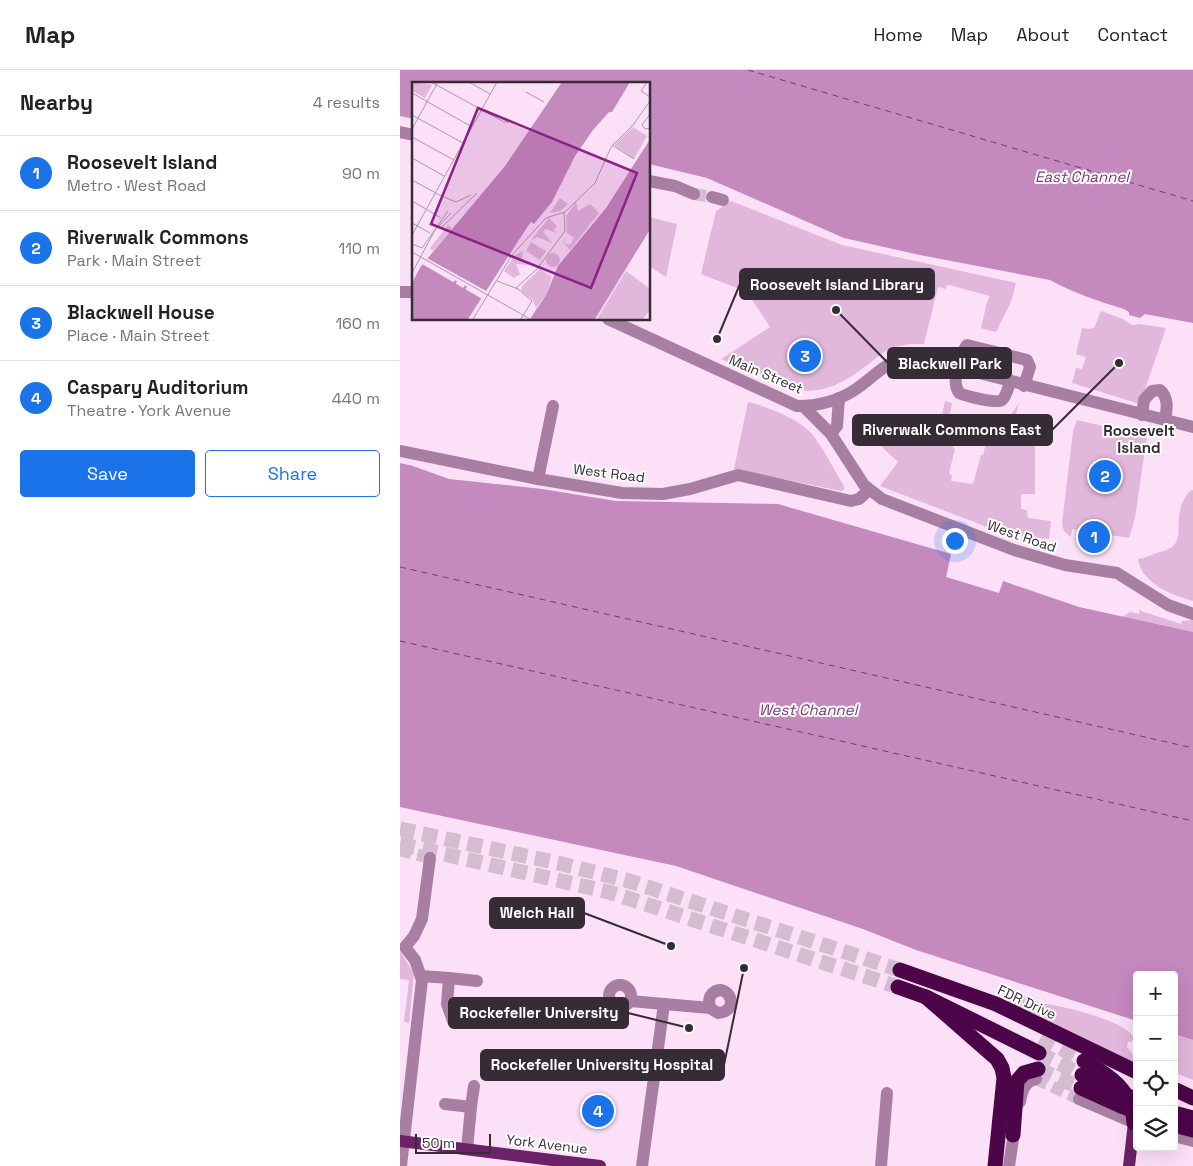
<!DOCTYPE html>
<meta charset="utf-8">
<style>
body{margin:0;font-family:"Space Grotesk",sans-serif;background:#f6f6f6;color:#222}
.controls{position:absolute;right:15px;bottom:15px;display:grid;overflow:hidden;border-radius:5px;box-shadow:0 5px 20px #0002}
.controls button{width:45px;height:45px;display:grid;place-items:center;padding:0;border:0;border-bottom:1px solid #e0e0e0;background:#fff;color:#222;font:25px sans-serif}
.scale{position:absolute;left:15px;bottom:12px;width:76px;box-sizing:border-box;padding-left:5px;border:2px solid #362c35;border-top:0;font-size:14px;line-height:18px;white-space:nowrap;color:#362c35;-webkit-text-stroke:4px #fff;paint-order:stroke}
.you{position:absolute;left:554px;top:470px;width:18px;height:18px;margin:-12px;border:4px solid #fff;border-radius:50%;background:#1a73e8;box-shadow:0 0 0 8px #1a73e833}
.badge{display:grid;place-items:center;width:32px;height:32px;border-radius:50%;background:#1a73e8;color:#fff;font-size:16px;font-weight:700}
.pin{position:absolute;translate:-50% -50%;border:2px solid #fff;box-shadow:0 1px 5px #0006}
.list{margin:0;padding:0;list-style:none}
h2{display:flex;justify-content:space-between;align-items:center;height:65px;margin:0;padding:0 20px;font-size:21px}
h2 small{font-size:16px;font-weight:400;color:#767676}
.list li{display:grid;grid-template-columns:32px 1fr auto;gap:15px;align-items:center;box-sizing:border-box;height:75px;padding:0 20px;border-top:1px solid #e0e0e0}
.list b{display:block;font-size:19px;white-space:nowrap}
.list p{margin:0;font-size:16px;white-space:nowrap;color:#767676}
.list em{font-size:16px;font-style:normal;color:#767676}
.actions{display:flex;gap:10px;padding:15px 20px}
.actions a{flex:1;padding:11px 0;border:1px solid #1a73e8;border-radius:5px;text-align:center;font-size:18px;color:#1a73e8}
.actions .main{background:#1a73e8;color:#fff}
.icon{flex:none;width:28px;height:28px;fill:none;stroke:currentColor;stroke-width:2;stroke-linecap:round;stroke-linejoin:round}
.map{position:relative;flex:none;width:793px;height:1096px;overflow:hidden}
header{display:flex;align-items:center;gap:30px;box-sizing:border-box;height:70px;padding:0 25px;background:#fff;border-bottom:1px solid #e0e0e0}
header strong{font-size:24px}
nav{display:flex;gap:28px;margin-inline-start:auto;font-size:18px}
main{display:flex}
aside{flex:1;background:#fff}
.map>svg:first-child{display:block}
.green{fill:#e1b7db}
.water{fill:#c489bd}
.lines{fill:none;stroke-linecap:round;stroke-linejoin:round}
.ferry{stroke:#7c3576;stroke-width:1;stroke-dasharray:6 5;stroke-linecap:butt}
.minor-tunnel{stroke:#d4bcd1;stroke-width:12;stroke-dasharray:12 6;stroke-linecap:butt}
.highway-tunnel{stroke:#d4bcd1;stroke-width:15;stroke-dasharray:15 8;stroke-linecap:butt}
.minor{stroke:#a87fa3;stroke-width:12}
.major{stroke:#6b2266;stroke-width:12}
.highway{stroke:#4d0549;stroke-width:15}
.highway-bridge{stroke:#4d0549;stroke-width:15}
.labels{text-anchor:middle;stroke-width:4;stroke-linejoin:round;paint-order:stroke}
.street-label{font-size:14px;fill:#362c35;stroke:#fff}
.water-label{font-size:15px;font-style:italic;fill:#7c3576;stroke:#fff}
.neighbourhood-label{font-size:15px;font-weight:bold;fill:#362c35;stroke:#fff}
.inset-river{fill:none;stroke:#c489bd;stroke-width:2.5}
.inset-road{fill:none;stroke:#ad98aa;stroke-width:1}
.view{fill:#8b2085;fill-opacity:0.15;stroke:#8b2085;stroke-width:2.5}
.inset-edge{fill:none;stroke:#362c35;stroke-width:2.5}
.leader{fill:none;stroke:#362c35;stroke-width:2}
.callout-dot{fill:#362c35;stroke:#fff;stroke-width:2}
.callout{fill:#362c35;stroke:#362c35;stroke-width:2}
.callout-label{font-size:15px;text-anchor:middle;font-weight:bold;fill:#fff}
</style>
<header>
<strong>Map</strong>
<nav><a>Home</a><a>Map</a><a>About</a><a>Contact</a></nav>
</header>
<main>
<aside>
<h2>Nearby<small>4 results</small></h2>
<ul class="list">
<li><span class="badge">1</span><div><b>Roosevelt Island</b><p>Metro · West Road</p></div><em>90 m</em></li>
<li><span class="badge">2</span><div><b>Riverwalk Commons</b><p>Park · Main Street</p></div><em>110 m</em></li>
<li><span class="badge">3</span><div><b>Blackwell House</b><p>Place · Main Street</p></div><em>160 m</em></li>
<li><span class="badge">4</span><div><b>Caspary Auditorium</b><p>Theatre · York Avenue</p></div><em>440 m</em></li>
</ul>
<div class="actions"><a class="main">Save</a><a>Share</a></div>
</aside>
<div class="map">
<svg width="793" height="1096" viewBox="0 0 793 1096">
<rect width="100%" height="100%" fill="#fce0f8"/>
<g class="green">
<path d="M331,131l111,44 174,38 -5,19 -15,30 -15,-4 6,-26 3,-6 -41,-11 -3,1v3l-8,-2 -14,57c-13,0 -27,0 -38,7 -6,3 -11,8 -16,12 -21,16 -43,31 -70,27l-79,-31 49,-32 -23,-35 -46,-18 15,-63z"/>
<path d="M249,147l28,7 -11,53 -17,-11z"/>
<path d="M701,241l22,8 9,6 7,-1 27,4 -26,76 -68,-21 4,-15 6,1 4,-12 -10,-3 6,-26 7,1 5,-1z"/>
<path d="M545,331l7,2 -4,22 10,2 -5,21 2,1 -6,24 3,3 -1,5 22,3 8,-29h2l5,-20h3l4,-17 9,-1 4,2 11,-16 -6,23 9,2 1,-2 12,3v65h-14v15l6,1 1,8 23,3 -2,18 -29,-3 -33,-9 -107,-41 18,-24 -16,-15 24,-30 34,8z"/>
<path d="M348,332c18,4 51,17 63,31 12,14 23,37 33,53v4l-3,1 -107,-22z"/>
<path d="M677,350l70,16 -12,82 -6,20 -57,-9 -1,8 -7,-6 -2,-7 11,-93z"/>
<path d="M793,420v111c-21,-6 -51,-17 -55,-42 8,-1 15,-5 22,-7 33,-7 7,-33 29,-60z"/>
<path d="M740,538l1,3 40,13 1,-3 11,-1v12l-71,-15 8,-5 9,2z"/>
<path d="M0,881l14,23 -5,49 -5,-1 5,-42 -9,-1z"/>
<path d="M617,923c10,2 19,10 29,11 17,2 85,18 88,35l-3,3h-3l-1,5 8,10 -1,4 3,1v3l-129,-63 3,-5z"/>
<path d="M774,964l19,6v40l-19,-8z"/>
</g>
<g class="water">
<path d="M0,0h793v253l-48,-9 -5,4 -11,-3v-3l-5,-3c-26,-8 -50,-16 -74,-29l-130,-25 -76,-17 -137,-60 -58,-14v-80h-235v35l-14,-3z"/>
<path d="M0,393l13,3 36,13 93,10 74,12 162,3 173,50 -5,23 53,16 4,-12 76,26 114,25v408l-19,-6v-59h-37v46l-221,-71 -53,-21 -187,-63 -276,-59z"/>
</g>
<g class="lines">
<g class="ferry">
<path d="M348,0l445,131"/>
<path d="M0,497l793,181"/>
<path d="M0,571l793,180"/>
</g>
<g class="minor-tunnel">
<path d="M294,124l18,3"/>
<path d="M0,780l30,8"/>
<path d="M636,1009l43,20"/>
</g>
<g class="highway-tunnel">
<path d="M0,759l158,34 68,17 274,90"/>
<path d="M0,774l209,48 289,95"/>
<path d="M641,967l43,24"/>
<path d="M639,983l43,22"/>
<path d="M638,999l43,19"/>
</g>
<g class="minor">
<path d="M0,62l14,3"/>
<path d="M249,111l26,5 19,8"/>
<path d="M312,127l11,3"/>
<path d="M0,222h14"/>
<path d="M208,249l189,87c19,0 40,-5 56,-15 21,-13 36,-35 63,-34l277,70"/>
<path d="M610,312c-2,6 -3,13 -8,18 -6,4 -36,-4 -43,-7 -8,-12 0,-37 8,-48l60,15 3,7 -6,19"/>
<path d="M403,336l28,28 33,51 18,14 132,51 51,15 52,8 51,32 25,9"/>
<path d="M742,345l2,-15 8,-9 8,-1c9,8 7,19 5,30"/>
<path d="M431,364l6,-8 2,-28"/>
<path d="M0,381l138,28 84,14 41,1 27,-5 48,-14 113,26 8,-2 10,-9"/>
<path d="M138,409l15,-73"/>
<path d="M21,906l28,2 -2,26 6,17"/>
<path d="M49,908l28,3"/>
<circle cx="220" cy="926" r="11"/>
<path d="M230,931l80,7 8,5c24,-2 10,-32 -5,-20 -5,4 -4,9 -3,15"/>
<path d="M679,1029l58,25"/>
<path d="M620,1032c2,-11 4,-20 16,-23"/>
<path d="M45,1034l26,3 -4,42"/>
<path d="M71,1037l3,-21"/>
<path d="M774,1066l19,5"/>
<path d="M1,1096l21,-186 -7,-20 -10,-13 9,-11 8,-17 8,-61"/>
<path d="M242,1096l22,-162"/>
<path d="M481,1096l6,-73"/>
<path d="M609,1096l6,-40"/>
</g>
<g class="major">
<path d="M0,1071l200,25"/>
<path d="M729,1096l5,-43"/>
</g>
<g class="highway">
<path d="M500,900l96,34 141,68"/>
<path d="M498,917l28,10 113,56"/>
<path d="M526,927l71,62 5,9 2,10 -9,88"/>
<path d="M684,991c25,14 49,29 50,62"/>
<path d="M681,1018l40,18"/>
<path d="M774,1019l19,9"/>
<path d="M774,1043l19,5"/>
<path d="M774,1055l19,5"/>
<path d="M613,1065l4,-54 7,-8 14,-4"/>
</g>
<g class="highway-bridge">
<path d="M682,1005l55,25"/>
<path d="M721,1036l16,6"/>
</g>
</g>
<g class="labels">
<g class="street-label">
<text transform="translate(366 304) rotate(23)" y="5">Main Street</text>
<text transform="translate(209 403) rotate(7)" y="5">West Road</text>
<text transform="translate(622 466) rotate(19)" y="5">West Road</text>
<text transform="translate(627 932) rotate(25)" y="5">FDR Drive</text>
<text transform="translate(147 1074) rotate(7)" y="5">York Avenue</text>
</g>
<g class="water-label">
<text x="682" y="112">East Channel</text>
<text x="408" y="645">West Channel</text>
</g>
<g class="neighbourhood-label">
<text x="739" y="366">Roosevelt<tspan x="739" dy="17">Island</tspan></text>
</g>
</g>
<g transform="translate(12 12)">
<rect width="238" height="238" fill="#fce0f8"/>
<path d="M0,0l20,3 -7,13 -13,-7zM221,45l14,9 -13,23 -20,-14zM148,116l8,6 -8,7 -10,2zM164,120l2,9 12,-7 9,9 -29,37 -7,-8 2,-5 -1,6 6,2 4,-7 -7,-5 -1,-17zM137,136l8,8 -3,4 2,3 -10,-4 -3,3 9,11 -15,-6 -6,3zM36,143l4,4 -19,22 -3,-3zM119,160l15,9 -6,9 -14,-9zM111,169l-1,7 7,7 -13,-1 4,10 -6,4 -10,-7 11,-16zM134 178a7 7 0 1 1 14 0a7 7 0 1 1-14 0ZM128,187l12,8 -6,18 -10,13 -3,-8 -12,-9 1,-5zM214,189l23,17v23l-6,8h-46z" fill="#e1b7db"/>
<path d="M150,0h68l-18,30h-3l-16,18 -18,26 -23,46 -18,22 -3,-2 -5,7 -58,90h-56v-42l93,-111zM237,59v90l-54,88h-65l16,-24 12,-29 48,-58z" fill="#c489bd"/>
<path d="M13,175l63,35 -4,8 -62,-36 -10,19v-6z" fill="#fce0f8"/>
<path class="inset-river" d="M47,194l135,-194M58,199l138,-199M136,227v-7l9,-4M17,237l27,-38M32,237l22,-33M130,237v-9l2,3 7,-6 99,-129"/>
<path class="inset-road" d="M19,0l73,40h5M57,0l21,12M235,0l-6,9 9,6M114,10l18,10M0,11l60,34M238,32l-8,11 3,4 5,-1M0,33l51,28M0,47l26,-47M0,55l42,23M200,63l22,14M0,76l32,18M0,98l24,13M23,111l21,9 15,-7M0,119l14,8M14,127l15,9M0,141l18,10M29,146l36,-35M0,153l85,-153M0,162l10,4 26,-37M0,170l118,67M0,191l23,-43 16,-17M85,199l21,8 14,12 -11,18M104,206l21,-19 28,-38 -1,-19M61,237l39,-64 34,-37 19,-6 30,-29 16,-36 22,-22 17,-24"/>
<path class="view" d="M66,26l159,65 -46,115 -160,-64z"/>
<rect width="238" height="238" class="inset-edge"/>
</g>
<path class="leader" d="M317 269L340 214M436 240L488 293M719 293L652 360M271 876L184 843M289 958L228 943M344 898L324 995"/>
<g class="callout-dot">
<circle cx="317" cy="269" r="5"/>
<circle cx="436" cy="240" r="5"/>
<circle cx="719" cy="293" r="5"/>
<circle cx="271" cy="876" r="5"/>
<circle cx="289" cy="958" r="5"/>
<circle cx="344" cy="898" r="5"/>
</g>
<g class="callout">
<rect x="340" y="199" width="194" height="30" rx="5"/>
<rect x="488" y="278" width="123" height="30" rx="5"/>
<rect x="453" y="345" width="199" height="30" rx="5"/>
<rect x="90" y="828" width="94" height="30" rx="5"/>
<rect x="49" y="928" width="179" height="30" rx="5"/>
<rect x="81" y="980" width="243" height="30" rx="5"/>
</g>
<g class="callout-label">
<text x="437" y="220">Roosevelt Island Library</text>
<text x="550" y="299">Blackwell Park</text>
<text x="552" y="365">Riverwalk Commons East</text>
<text x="137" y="848">Welch Hall</text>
<text x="139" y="948">Rockefeller University</text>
<text x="202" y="1000">Rockefeller University Hospital</text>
</g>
</svg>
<div class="controls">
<button>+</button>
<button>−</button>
<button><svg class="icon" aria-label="locate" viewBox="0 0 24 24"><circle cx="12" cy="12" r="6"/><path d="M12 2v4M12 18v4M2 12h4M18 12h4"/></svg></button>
<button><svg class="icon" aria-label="layers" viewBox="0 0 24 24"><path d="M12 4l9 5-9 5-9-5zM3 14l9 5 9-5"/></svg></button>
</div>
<div class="scale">50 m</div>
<div class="you"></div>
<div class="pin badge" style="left:694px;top:467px">1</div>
<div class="pin badge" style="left:705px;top:406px">2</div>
<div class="pin badge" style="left:405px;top:286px">3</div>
<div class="pin badge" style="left:198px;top:1041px">4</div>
</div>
</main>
